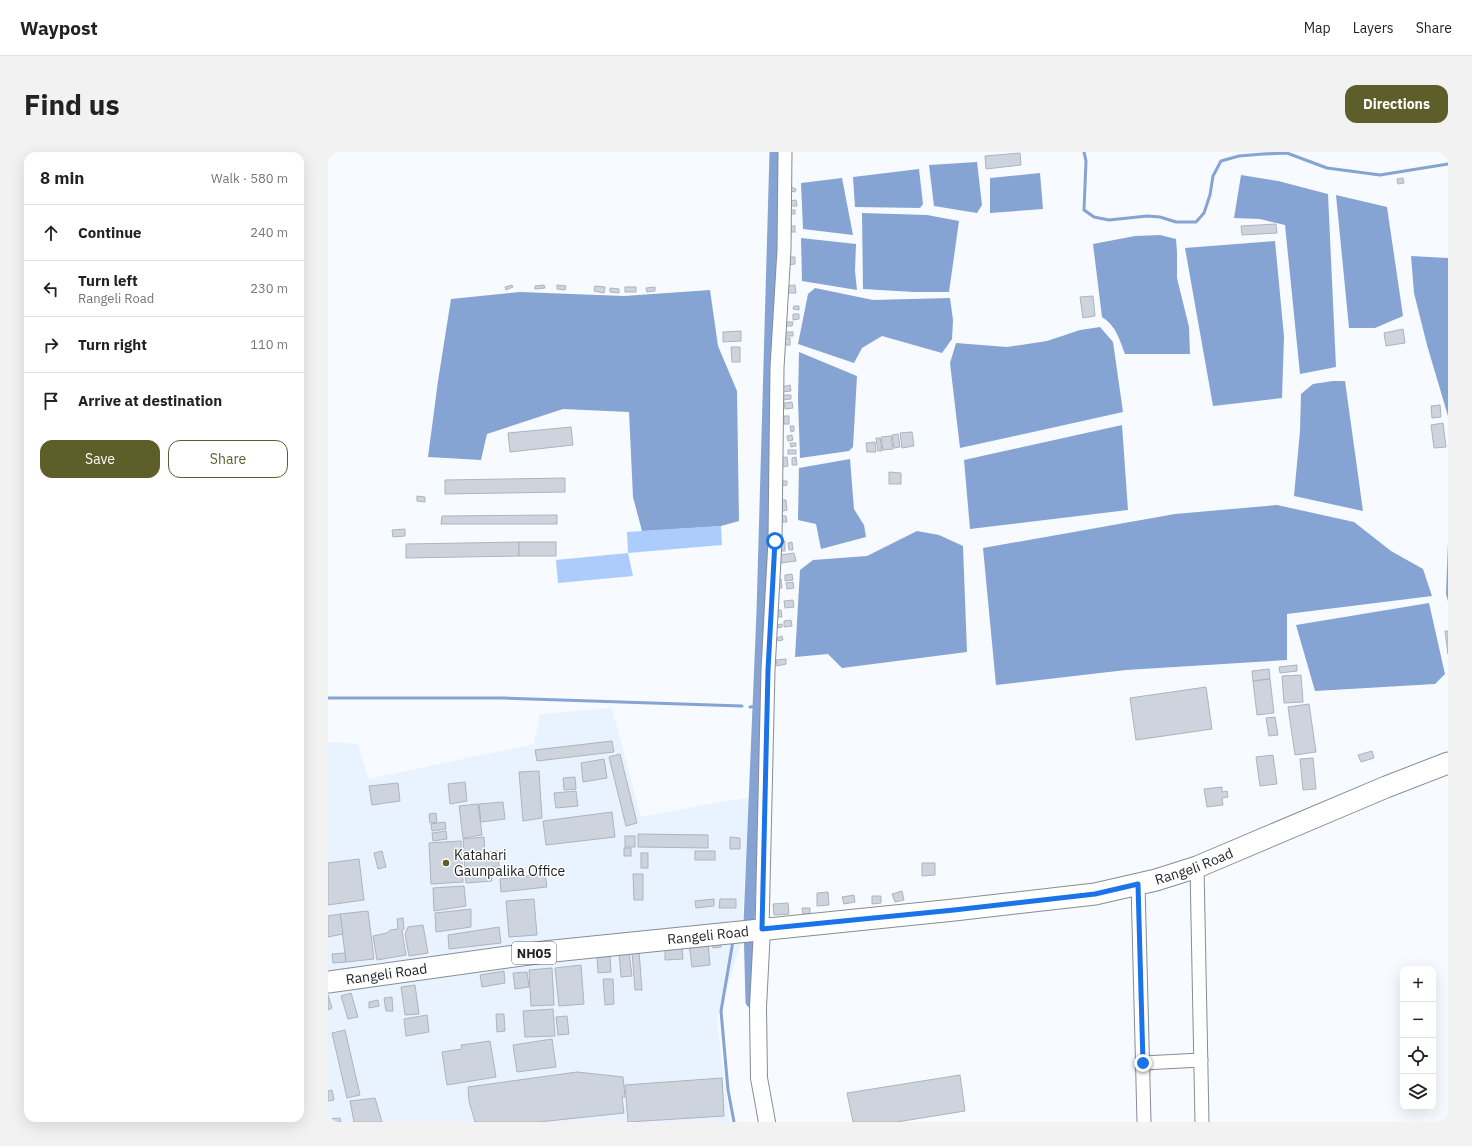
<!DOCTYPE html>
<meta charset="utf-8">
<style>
body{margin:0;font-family:"IBM Plex Sans",sans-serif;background:#f2f2f2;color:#222}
.controls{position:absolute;right:12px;bottom:12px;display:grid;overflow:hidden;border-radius:8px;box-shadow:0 4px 16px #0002}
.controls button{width:36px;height:36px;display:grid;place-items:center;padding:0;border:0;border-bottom:1px solid #e0e0e0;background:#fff;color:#222;font:20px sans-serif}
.stop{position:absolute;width:12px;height:12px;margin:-9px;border:3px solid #1a73e8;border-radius:50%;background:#fff}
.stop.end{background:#1a73e8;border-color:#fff;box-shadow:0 1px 4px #0008}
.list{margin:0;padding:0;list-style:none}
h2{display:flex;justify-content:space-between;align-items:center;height:52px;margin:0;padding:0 16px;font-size:17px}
h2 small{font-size:13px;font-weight:400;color:#767676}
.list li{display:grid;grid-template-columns:26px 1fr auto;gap:12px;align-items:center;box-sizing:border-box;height:56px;padding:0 16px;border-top:1px solid #e0e0e0}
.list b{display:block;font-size:15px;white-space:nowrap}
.list p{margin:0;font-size:13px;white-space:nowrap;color:#767676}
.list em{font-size:13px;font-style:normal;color:#767676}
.actions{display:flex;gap:8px;padding:12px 16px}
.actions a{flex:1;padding:9px 0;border:1px solid #5e5e2b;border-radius:12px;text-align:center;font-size:14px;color:#5e5e2b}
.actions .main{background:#5e5e2b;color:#fff}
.icon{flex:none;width:22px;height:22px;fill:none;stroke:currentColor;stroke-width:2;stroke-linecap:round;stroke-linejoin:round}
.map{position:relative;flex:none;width:1120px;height:970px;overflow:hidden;border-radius:12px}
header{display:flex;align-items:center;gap:24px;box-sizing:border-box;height:56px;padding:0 20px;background:#fff;border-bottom:1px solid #e0e0e0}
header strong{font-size:19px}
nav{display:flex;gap:22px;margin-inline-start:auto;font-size:14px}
.intro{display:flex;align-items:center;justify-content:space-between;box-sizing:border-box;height:96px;padding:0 24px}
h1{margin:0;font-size:28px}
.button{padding:10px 18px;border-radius:12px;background:#5e5e2b;color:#fff;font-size:14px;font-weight:700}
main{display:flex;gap:24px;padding:0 24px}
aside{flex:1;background:#fff;border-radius:12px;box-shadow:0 4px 16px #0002}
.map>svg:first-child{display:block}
.built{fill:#e9f2ff}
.forest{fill:#acccfe}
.water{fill:#85a4d4}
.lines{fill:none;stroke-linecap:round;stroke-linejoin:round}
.stream{stroke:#85a4d4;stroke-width:3}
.canal{stroke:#85a4d4;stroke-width:11}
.building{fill:#ced4de;stroke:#adb4bd}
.minor-casing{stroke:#878c96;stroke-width:15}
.tertiary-casing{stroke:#878c96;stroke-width:18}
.primary-casing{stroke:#878c96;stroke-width:23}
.minor{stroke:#fff;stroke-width:13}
.tertiary{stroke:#fff;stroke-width:16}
.primary{stroke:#fff;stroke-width:21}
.route{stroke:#1a73e8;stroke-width:5}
.poi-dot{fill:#5e5e2b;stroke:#fff;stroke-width:1.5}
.labels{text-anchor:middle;stroke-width:3;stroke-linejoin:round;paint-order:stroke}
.shield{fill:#fff;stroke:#626466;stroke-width:1}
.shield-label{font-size:13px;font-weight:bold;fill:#1f2125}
.poi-label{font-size:14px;fill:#1f2125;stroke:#fff;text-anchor:start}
.street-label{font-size:14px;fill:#1f2125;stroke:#fff}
</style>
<header>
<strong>Waypost</strong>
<nav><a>Map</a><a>Layers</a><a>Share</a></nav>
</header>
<div class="intro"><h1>Find us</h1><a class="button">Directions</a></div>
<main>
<aside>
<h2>8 min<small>Walk · 580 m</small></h2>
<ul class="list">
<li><svg class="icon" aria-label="ahead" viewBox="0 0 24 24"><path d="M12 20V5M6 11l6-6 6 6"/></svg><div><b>Continue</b></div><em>240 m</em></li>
<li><svg class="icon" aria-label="left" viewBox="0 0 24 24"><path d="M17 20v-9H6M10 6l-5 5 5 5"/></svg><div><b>Turn left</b><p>Rangeli Road</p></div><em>230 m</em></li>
<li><svg class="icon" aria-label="right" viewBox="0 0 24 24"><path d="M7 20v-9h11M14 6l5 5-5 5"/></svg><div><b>Turn right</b></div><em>110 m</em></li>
<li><svg class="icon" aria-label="arrive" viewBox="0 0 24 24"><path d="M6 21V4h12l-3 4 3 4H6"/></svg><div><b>Arrive at destination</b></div></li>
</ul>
<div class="actions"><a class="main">Save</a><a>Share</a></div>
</aside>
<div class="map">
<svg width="1120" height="970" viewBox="0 0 1120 970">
<rect width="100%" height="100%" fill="#f7fafe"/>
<path class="built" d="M284,556l29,109 80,-15 28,-4 -8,145 -24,77 8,69 5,33h-402v-380l30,2 10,35 166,-35 6,-30z"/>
<path class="forest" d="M393,374l1,19 -94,8 5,23 -75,7 -2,-23 72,-7 -1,-21z"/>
<g class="water">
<path d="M649,10l5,43 -5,8 -43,-7 -5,-41z"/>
<path d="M591,17l4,35 -3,4 -65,-1 -2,-30z"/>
<path d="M712,21l3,36 -53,4v-35z"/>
<path d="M913,23l37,6 50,13 8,173 -36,7 -15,-149 -25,-6 -26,-1z"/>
<path d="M514,26l11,57 -50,-6 -2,-46z"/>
<path d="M1008,43l51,12 16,109 -28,12h-26z"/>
<path d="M534,61l65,2 32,6 -10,71h-35l-51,-3z"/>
<path d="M832,83l16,4 1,13v26l12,49 1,27h-65c-6,-16 -9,-28 -23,-37l-9,-73 42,-8z"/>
<path d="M473,86l55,6 -1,27 2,19 -55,-9z"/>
<path d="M947,89l9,96 -2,61 -69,8 -28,-158z"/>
<path d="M1083,104l37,2v158l-21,-71 -13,-52z"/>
<path d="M487,136l58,12 77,-2 3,22 -1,19 -10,14 -60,-17 -20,12 -8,15 -56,-19 10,-50z"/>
<path d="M382,138l8,56 19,45 2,130 -18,5 -79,5 -9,-34 -4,-85 -66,-3 -76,25 -6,26 -53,-3 10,-76 13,-82 69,-7 104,4z"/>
<path d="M772,175l13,15 10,70 -163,36 -10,-85 6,-20 51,4 40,-6 33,-11z"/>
<path d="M471,200l58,24 -4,71 -4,4 -49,7 -2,-58z"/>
<path d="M1005,229h12l18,130 -69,-15 6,-65 1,-37 12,-10z"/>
<path d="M794,273l6,85 -158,19 -6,-69z"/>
<path d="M522,307l4,50 10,16 2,12 -45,12 -5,-25 -18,-4 1,-52z"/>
<path d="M949,353l77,17 37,29 32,18 9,27 -145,18v46l-161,10 -130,15 -13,-137 192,-34z"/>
<path d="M589,379l22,4 24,11 4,106 -125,16 -14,-14 -33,3 5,-87 13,-10 54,-4z"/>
<path d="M1120,390v59l-2,-7z"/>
<path d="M1101,451l16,71 -10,10 -120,7 -19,-66z"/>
</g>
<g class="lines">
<g class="stream">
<path d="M756,0l2,9 -2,49 10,7 15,3 38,-4 13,1 16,5h20l8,-9 6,-18 3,-19 8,-15 18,-5 24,-2 24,-1 40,15 53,7 68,-11"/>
<path d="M0,546h174l240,8"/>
<path d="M422,555l8,-1"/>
<path d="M405,789l-12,70 7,79 6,32"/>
</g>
<path class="canal" d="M423,850l-2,-79 13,-311 13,-460"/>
</g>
<g class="building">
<path d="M692,1l1,12 -35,4 -1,-13z"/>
<path d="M1075,26l1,5 -6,1 -1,-5z"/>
<path d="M463,35l5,2 -1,3 -5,-1z"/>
<path d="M468,48l1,6h-8v-5z"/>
<rect x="462" y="58" width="5" height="4"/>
<path d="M948,72l1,9 -35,2 -1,-9z"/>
<rect x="460" y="74" width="7" height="6"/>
<path d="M459,105h8v7l-8,1z"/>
<path d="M184,133l1,2 -7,3 -1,-3z"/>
<path d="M216,133l1,3 -10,1v-3z"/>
<path d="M229,133l9,1 -1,4 -8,-1z"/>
<path d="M467,133l1,8h-10v-7z"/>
<path d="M267,134l10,1 -1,6 -10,-2z"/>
<rect x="297" y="135" width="11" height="5"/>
<path d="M327,135v4l-8,1 -1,-4z"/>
<path d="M282,136l9,1v4l-9,-1z"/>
<path d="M765,144l2,20 -12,2 -3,-21z"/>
<path d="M466,154h5v4l-6,-1z"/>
<path d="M465,162h6v5l-6,1z"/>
<path d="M458,170h7l-1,4h-7z"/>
<path d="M1075,177l2,14 -19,3 -2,-13z"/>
<path d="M413,179v10l-18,1v-10z"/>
<rect x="455" y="180" width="10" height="4"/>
<rect x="454" y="186" width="8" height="7"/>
<path d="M403,195h9v15h-8z"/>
<path d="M462,233l1,6 -9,1v-5z"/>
<path d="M455,243h8v4l-8,1z"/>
<path d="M464,250l1,6 -8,1 -1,-6z"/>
<path d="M1112,253l1,12 -9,1 -1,-12z"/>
<rect x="456" y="264" width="5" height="8"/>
<path d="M1115,271l3,24 -12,1 -3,-23z"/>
<path d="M462,274h4v5l-3,1z"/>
<path d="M243,275l2,18 -63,7 -2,-19z"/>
<path d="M584,280l2,14 -12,2 -2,-15z"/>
<path d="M570,282l2,13 -6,1 -2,-13z"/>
<path d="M464,283l1,5 -5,1 -1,-5z"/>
<path d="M563,284l2,13 -10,1 -2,-13z"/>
<path d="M548,286h4l2,13h-4z"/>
<path d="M547,290l1,10h-9l-1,-9z"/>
<path d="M462,291h6v3l-5,1z"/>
<rect x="460" y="298" width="8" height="4"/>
<path d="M459,305l1,9 -6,1 -1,-9z"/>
<path d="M468,305l1,8h-5v-7z"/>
<path d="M561,320l12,1v11h-12z"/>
<path d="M237,326v14l-120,2v-14z"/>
<path d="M452,329h7v4l-6,1z"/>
<path d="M89,344l8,1v5l-8,-1z"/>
<path d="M453,348h5l1,10 -5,1z"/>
<path d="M229,363v9h-116l1,-8z"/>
<path d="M452,364h6l1,6h-6z"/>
<path d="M77,377v7l-12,1 -1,-7z"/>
<rect x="452" y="389" width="5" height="10"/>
<path d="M191,390v14l-113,2v-14z"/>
<rect x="191" y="390" width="37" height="14"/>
<path d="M464,390l1,8h-4l-1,-7z"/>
<path d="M466,401l2,8 -15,2 -1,-8z"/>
<path d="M464,422l1,6 -8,1v-6z"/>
<path d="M453,427l1,9h-4l-1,-8z"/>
<path d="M465,430l1,6 -7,1 -1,-6z"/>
<path d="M465,448l1,7 -9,1 -1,-7z"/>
<path d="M448,458h5l1,7h-6z"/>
<path d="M463,468l1,6 -8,1v-6z"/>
<path d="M454,472v3l-5,1 -1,-3z"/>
<path d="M1117,479h3v23z"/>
<path d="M454,484l1,4 -5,1 -1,-3z"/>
<path d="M458,507v5l-9,2 -1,-6z"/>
<path d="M969,513v6l-17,2 -1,-6z"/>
<path d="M941,517l1,10 -17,2 -1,-10z"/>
<path d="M973,523l2,27 -19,1 -2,-27z"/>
<path d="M942,527l4,34 -17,2 -4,-34z"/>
<path d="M878,535l6,42 -76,11 -6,-42z"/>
<path d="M981,552l7,48 -21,3 -7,-48z"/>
<path d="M947,565l3,18 -9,1 -3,-18z"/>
<path d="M284,589l2,11 -77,9 -2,-11z"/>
<path d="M1044,599l2,7 -13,4 -3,-7z"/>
<path d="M292,602l17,69 -11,3 -17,-69z"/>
<path d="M945,603l4,29 -17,2 -4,-29z"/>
<path d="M985,606l3,31 -13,1 -3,-31z"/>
<path d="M276,607l3,19 -24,4 -2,-19z"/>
<path d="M211,619l3,47 -19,3 -4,-49z"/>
<path d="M247,625l1,12 -12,1 -1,-12z"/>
<path d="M137,630l2,19 -17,3 -2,-20z"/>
<path d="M70,631l2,18 -28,4 -3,-19z"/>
<path d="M894,635v5l5,-1 1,6 -6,1 1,7 -16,2 -3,-18z"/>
<path d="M248,639l2,15 -22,2 -2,-15z"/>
<path d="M175,650l2,17 -24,3 -2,-18z"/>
<path d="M150,652l4,31 -19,3 -4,-32z"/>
<path d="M284,660l3,25 -69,8 -3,-24z"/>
<path d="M108,661l1,9 -7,1 -1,-9z"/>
<path d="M117,670l1,7 -14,2 -1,-7z"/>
<path d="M118,679l1,8 -14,2 -1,-8z"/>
<path d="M310,682l70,1v13l-70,-1z"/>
<rect x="297" y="684" width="10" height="11"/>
<path d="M156,685l1,15 13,-1 1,16h-8l1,14 -26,2 -3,-44z"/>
<path d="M402,685l10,1v11h-10z"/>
<path d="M133,689l2,41 -32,2 -2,-41z"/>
<rect x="296" y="696" width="7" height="8"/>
<path d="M54,699l4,16 -8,2 -4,-16z"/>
<rect x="367" y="699" width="20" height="9"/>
<rect x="313" y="701" width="7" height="15"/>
<path d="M31,707l5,41 -36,5v-42z"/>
<path d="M594,711h13v12l-13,1z"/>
<path d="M217,722l2,13 -46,5 -1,-13z"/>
<path d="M305,722h10v26h-9z"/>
<path d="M136,734l2,20 -32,5 -1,-23z"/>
<path d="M574,739l2,9 -9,2 -3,-8z"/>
<path d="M500,740l1,13 -12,1v-13z"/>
<path d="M526,743l1,7 -11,2 -2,-7z"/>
<path d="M544,744h9v7l-9,1z"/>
<path d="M206,747l3,36 -28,2 -3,-36z"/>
<path d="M386,747v7l-18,2 -1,-7z"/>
<path d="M392,747h16v9h-17z"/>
<path d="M460,751l1,11 -15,1 -1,-11z"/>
<path d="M474,756h8v6h-7z"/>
<path d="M143,757v18l-35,5 -1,-19z"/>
<path d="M40,759l6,48 -28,3 -6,-48z"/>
<path d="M12,762l3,20 -15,3v-21z"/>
<path d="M75,766l1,11 -2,2 4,24 -29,5 -4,-24 14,-3 3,-3 8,-1 -1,-10z"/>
<path d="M95,773l5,28 -19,3 -4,-22 3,-7z"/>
<path d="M171,775l2,16 -52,6 -1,-14z"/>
<path d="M380,790l2,23 -18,2 -3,-23z"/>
<path d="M392,790l1,5 -8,1 -1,-5z"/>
<path d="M354,794l1,13 -18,1v-13z"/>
<path d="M311,799l3,39h-7l-3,-38z"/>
<path d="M301,800l3,24 -11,1 -2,-24z"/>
<path d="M17,801l1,9 -13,1 -1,-9z"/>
<path d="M282,804l1,16 -13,1 -1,-16z"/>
<path d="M253,813l3,39 -25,2 -4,-38z"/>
<path d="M224,816l2,37 -23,1 -2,-36z"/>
<path d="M176,819l1,12 -23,4 -2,-12z"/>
<path d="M199,820l2,15 -14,2 -2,-16z"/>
<path d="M275,827h10l1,25 -9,1z"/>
<path d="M87,833l4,29 -14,1 -4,-28z"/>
<path d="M23,841l7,24 -10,2 -7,-23z"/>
<path d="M0,843l4,13 -4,2z"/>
<path d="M64,845l1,14h-7l-2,-13z"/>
<path d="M50,848l1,6 -10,2v-6z"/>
<path d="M225,857l2,27 -30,1 -2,-26z"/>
<path d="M168,862h8l1,17 -8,1z"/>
<path d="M99,863l2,17 -23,4 -2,-17z"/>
<path d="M239,864l2,18 -11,1 -2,-18z"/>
<path d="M17,878l15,65 -13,3 -15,-65z"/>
<path d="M224,887l4,28 -39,5 -4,-27z"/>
<path d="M162,889l6,36 -49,8 -5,-33 20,-3 -1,-4z"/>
<path d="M249,920l46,5 2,20h-3l2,16 -85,9h-64l-6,-21 -1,-14z"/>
<path d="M632,923l5,36 -68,11h-44l-6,-29z"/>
<path d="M394,926l2,38 -96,6 -3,-37z"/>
<path d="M4,938l2,10 -6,1v-10z"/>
<path d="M47,946l7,24h-28l-4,-21z"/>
<path d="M12,966l1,4h-13v-3z"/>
</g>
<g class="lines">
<g class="minor-casing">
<g id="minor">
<path d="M869,715l5,255"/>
<path d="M810,732l6,238"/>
<path d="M434,777l6,-259 7,-129 2,-173 7,-118 1,-98"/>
<path d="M815,911l58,-3"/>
</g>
</g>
<g class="tertiary-casing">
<path id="tertiary" d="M434,777l-4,78 1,71 8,44"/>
</g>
<g class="primary-casing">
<g id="primary">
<path id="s1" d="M0,830l216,-30 410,-42 141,-16 61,-14 41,-13 189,-80 62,-24"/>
</g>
</g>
<use href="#minor" class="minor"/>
<use href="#tertiary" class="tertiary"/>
<use href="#primary" class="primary"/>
</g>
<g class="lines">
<path class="route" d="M447,389l-7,129 -6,259 192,-19 141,-16 43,-10 5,179"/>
</g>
<circle class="poi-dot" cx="118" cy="711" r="4"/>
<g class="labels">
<rect class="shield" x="184" y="790" width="44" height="22" rx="3"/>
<g class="shield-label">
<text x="206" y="806">NH05</text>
</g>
<g class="poi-label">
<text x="126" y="708">Katahari<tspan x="126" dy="16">Gaunpalika Office</tspan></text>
</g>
<g class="street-label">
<text dy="5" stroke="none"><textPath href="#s1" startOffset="875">Rangeli Road</textPath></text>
<text dy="5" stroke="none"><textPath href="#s1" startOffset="383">Rangeli Road</textPath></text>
<text dy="5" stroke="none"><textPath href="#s1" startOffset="59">Rangeli Road</textPath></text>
</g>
</g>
</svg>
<div class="controls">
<button>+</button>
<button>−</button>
<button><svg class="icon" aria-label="locate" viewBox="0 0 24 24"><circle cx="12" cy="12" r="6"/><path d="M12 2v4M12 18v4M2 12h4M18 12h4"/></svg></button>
<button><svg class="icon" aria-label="layers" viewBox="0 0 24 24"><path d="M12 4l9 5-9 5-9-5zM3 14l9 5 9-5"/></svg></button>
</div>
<div class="stop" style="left:447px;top:389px"></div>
<div class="stop end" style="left:815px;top:911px"></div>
</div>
</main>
